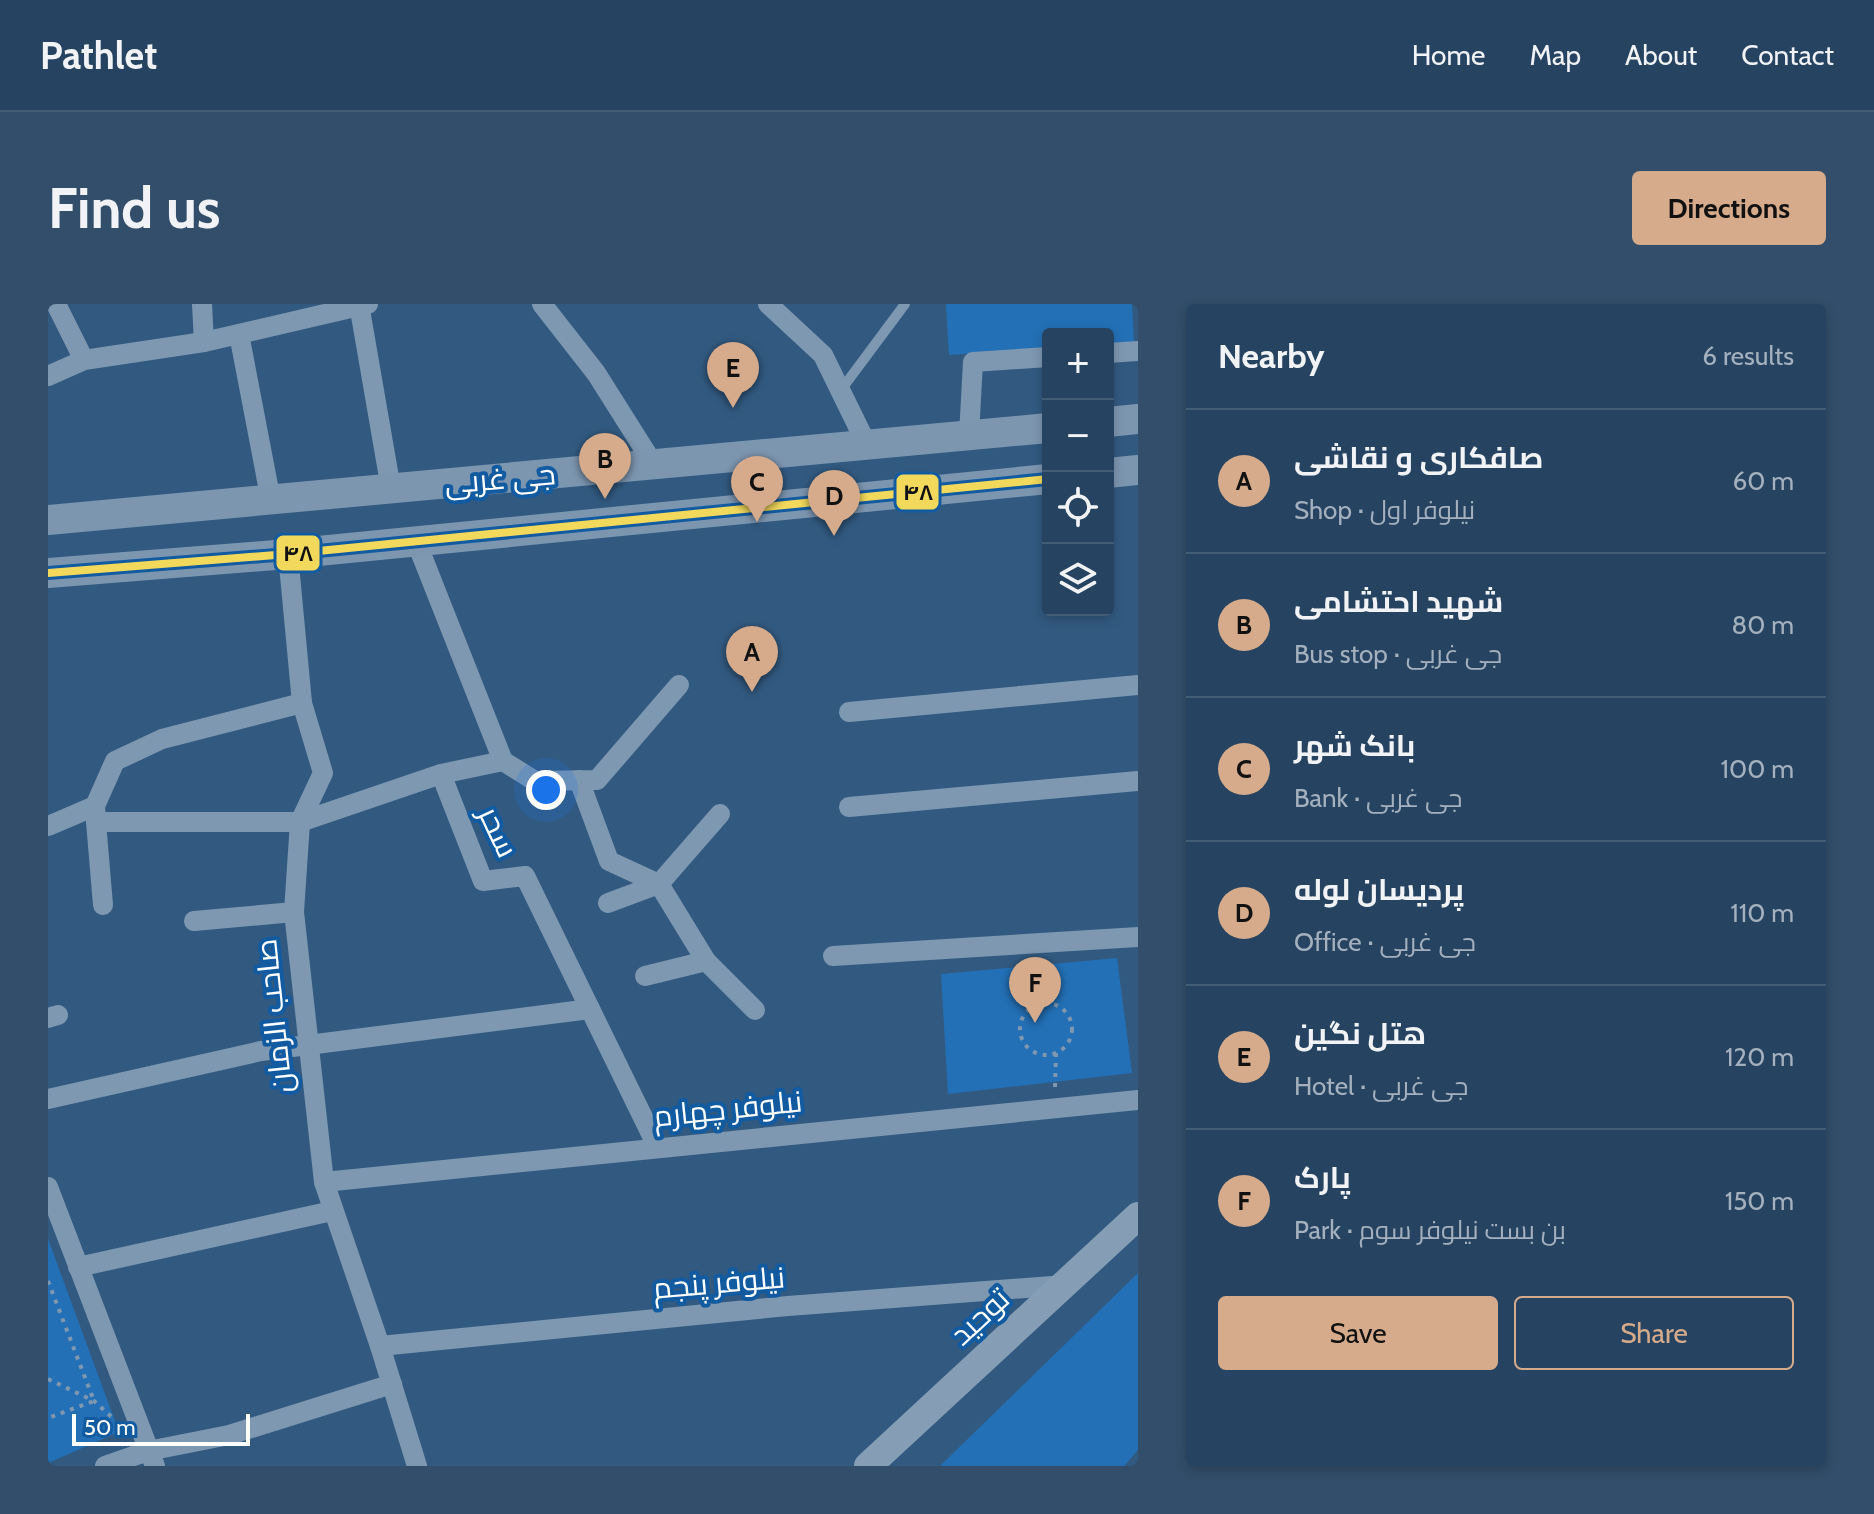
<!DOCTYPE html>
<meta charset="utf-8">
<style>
body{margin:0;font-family:Cabin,Cairo,sans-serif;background:#324e6a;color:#f1f3f6}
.controls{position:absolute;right:24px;top:24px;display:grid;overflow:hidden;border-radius:8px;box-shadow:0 4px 12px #0003}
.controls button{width:72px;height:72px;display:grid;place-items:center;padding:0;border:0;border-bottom:2px solid #425c76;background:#264461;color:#f1f3f6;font:40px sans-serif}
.scale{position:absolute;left:24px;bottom:20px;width:178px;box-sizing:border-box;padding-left:8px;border:4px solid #fff;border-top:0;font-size:22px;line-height:28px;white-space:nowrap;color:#fff;-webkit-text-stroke:6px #125ba1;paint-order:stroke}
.you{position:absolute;left:498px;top:486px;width:28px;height:28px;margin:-20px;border:6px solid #fff;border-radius:50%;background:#1a73e8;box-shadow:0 0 0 12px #1a73e833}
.badge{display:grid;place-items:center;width:52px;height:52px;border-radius:50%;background:#d6ab8b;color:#111;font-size:26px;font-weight:700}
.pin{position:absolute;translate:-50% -66px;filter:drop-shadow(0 2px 4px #0008)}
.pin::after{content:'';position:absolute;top:42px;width:28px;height:24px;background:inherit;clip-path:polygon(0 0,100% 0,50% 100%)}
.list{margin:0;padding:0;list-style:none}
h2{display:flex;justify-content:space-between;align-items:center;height:104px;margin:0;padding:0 32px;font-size:34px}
h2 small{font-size:26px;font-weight:400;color:#a4b0bd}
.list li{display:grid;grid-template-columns:52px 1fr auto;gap:24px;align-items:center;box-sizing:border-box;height:144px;padding:0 32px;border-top:2px solid #425c76}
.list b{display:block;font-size:30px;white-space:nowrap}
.list p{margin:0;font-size:26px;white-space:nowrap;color:#a4b0bd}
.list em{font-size:26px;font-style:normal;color:#a4b0bd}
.actions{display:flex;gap:16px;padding:24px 32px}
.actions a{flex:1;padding:18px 0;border:2px solid #d6ab8b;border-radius:8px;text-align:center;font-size:28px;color:#d6ab8b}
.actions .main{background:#d6ab8b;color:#111}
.icon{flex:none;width:44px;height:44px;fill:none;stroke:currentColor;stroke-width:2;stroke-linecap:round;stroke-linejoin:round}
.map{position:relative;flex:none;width:1090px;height:1162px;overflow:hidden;border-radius:8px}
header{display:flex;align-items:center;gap:48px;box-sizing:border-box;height:112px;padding:0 40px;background:#264461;border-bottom:2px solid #425c76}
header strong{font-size:38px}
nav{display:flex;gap:44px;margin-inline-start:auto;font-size:28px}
.intro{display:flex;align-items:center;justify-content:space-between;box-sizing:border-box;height:192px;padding:0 48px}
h1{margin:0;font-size:56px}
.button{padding:20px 36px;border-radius:8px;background:#d6ab8b;color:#111;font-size:28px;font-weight:700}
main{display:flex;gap:48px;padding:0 48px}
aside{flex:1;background:#264461;border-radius:8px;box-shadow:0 4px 12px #0003}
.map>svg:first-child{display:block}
.green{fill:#2370b6}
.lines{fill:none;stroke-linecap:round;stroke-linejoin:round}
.path{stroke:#7e98b1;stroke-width:4;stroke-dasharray:4 6;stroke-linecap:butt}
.service{stroke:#7e98b1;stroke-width:10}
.minor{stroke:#7e98b1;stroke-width:20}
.secondary{stroke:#869eb5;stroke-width:28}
.primary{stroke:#7d96b0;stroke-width:30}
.bus-1-casing{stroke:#125ba1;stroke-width:14}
.bus-1{stroke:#f2d95b;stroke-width:8}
.labels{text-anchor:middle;stroke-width:8;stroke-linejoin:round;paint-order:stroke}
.street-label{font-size:30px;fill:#fff;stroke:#125ba1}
.line-badge{stroke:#125ba1;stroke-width:3}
.pale-badge-label{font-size:22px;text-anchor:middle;font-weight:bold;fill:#111}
</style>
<header>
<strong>Pathlet</strong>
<nav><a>Home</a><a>Map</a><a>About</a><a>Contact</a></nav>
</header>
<div class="intro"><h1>Find us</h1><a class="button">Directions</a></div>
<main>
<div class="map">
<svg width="1090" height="1162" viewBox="0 0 1090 1162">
<rect width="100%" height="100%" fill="#325a81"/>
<g class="green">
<path d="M898,0h186l2,38 -26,2v-10h-60v14l-99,7z"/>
<path d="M1069,654l15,115 -184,21 -7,-120z"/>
<path d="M0,935l71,193 -71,31z"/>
<path d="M1090,969v177l-14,16h-184z"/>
</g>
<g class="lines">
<g class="path">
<path d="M985,658l6,42"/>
<circle cx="998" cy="725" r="26"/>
<path d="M1007,783l1,-34"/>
<path d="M0,977l46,120 -46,17"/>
<path d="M0,1075l46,22 20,18"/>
</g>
<path class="service" d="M793,86l64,-86"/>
<g class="minor">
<path d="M8,0l28,56"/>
<path d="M154,0l2,38"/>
<path d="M311,0l32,185"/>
<path d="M494,0l54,69 58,92"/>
<path d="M720,0l55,51 44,90"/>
<path d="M191,30l32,167"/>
<path d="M1060,49l30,-2"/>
<path d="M0,72l36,-16 120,-18 164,-38"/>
<path d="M921,131l4,-73 75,-5"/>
<path d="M368,237l87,220 -62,13 42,107 42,-5 132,270"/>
<path d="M240,250l14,149 21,70 -23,49 -6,90 30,270 56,164 37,120"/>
<path d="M254,399l-140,36 -47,22 -20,45 1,16h204l141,-48"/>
<path d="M801,408l289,-27"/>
<path d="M455,457l32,20 62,-1 82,-95"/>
<path d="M531,476l30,81 50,23 47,77 49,49"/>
<path d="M801,503l289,-26"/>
<path d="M48,518l7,83"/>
<path d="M0,522l47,-20"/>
<path d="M560,599l51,-19 61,-70"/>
<path d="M146,617l100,-9"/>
<path d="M785,652l305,-19"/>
<path d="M597,672l61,-15"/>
<path d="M0,714l10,-3"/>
<path d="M0,795l213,-48 329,-42"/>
<path d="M276,878l814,-82"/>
<path d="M0,883l107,279"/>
<path d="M30,963l254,-56"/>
<path d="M332,1042l408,-40 277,-21"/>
<path d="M57,1162l43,-15 81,-16 163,-51"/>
</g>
<path class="secondary" d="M820,1162l270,-250"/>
<g class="primary">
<path d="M1060,118l30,-3"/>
<path d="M1060,169l30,-3"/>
<path d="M0,216l1000,-92"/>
<path d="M0,269l240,-19 760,-75"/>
</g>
<g class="bus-1-casing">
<path id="bus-1" d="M0,269l240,-19 760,-75"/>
</g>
<use href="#bus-1" class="bus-1"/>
</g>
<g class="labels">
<g class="street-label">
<text transform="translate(452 175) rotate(-5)" y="10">جی غربی</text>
<text transform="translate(450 528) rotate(65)" y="10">سحر</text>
<text transform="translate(226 712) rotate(-96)" y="10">صاحب الزمان</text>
<text transform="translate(680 805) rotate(-6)" y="10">نیلوفر چهارم</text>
<text transform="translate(671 979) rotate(-5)" y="10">نیلوفر پنجم</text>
<text transform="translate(932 1013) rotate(-43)" y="10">توحید</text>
</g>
</g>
<g class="line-badge">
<rect x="847" y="169" width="45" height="38" rx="8" fill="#f2d95b"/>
<rect x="227" y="230" width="46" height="38" rx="8" fill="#f2d95b"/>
</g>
<g class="pale-badge-label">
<text x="870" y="196">۴۸</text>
<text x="250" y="257">۴۸</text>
</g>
</svg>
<div class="controls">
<button>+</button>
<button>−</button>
<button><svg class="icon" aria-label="locate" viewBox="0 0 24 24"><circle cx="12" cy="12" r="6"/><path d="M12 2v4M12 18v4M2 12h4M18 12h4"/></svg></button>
<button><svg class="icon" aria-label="layers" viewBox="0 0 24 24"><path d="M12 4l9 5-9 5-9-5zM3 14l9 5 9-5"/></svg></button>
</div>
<div class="scale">50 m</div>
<div class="you"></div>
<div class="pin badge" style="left:704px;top:388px">A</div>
<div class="pin badge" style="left:557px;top:195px">B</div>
<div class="pin badge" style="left:709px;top:218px">C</div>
<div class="pin badge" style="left:786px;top:232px">D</div>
<div class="pin badge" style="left:685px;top:104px">E</div>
<div class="pin badge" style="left:987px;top:719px">F</div>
</div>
<aside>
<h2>Nearby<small>6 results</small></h2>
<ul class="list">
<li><span class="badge">A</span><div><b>صافکاری و نقاشی</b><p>Shop · نیلوفر اول</p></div><em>60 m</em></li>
<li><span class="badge">B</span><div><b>شهید احتشامی</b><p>Bus stop · جی غربی</p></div><em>80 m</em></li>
<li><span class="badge">C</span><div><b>بانک شهر</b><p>Bank · جی غربی</p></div><em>100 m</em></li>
<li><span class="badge">D</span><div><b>پردیسان لوله</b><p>Office · جی غربی</p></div><em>110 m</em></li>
<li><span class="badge">E</span><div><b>هتل نگین</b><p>Hotel · جی غربی</p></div><em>120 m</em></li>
<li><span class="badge">F</span><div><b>پارک</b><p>Park · بن بست نیلوفر سوم</p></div><em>150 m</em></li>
</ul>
<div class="actions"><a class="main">Save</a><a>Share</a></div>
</aside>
</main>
